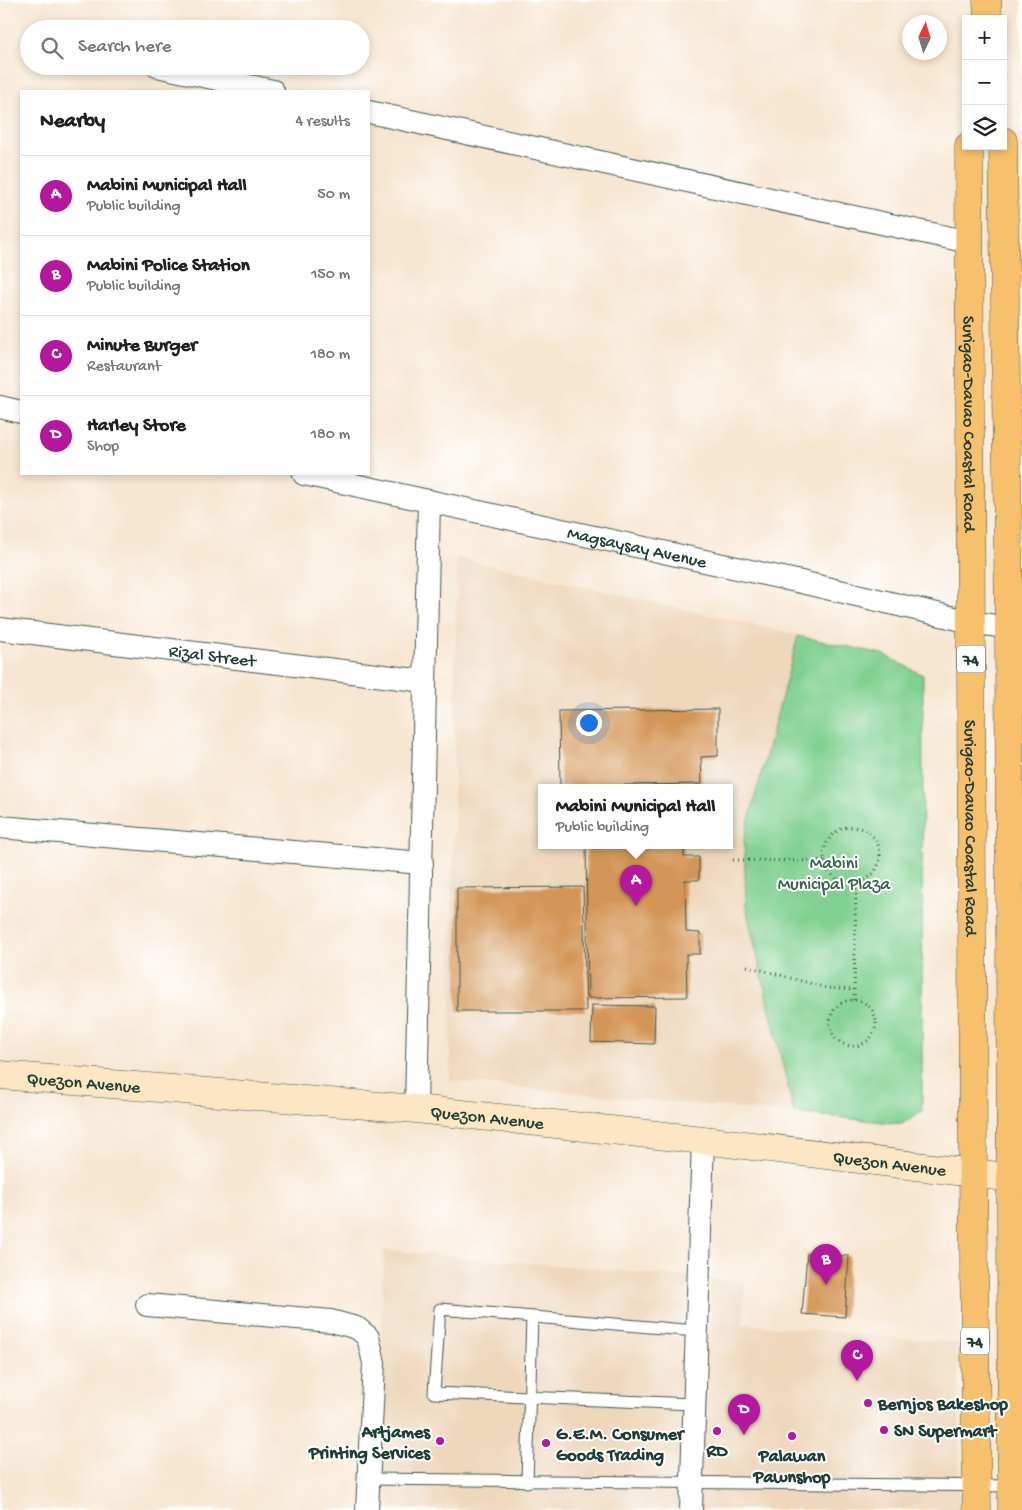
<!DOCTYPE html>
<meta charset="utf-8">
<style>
body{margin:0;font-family:"Gochi Hand",sans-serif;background:#f6f6f6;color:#202124}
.controls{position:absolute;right:15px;top:15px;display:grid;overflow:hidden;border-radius:0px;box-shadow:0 2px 8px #0003}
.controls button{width:45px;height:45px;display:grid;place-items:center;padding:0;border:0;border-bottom:1px solid #e0e0e0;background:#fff;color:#202124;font:25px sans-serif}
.compass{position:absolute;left:902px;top:15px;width:45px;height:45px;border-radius:50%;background:#fff;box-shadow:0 2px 8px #0003;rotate:4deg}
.you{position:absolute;left:588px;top:722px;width:18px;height:18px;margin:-12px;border:4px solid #fff;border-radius:50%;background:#1a73e8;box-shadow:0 0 0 8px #1a73e833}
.badge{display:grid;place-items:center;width:32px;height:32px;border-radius:50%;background:#b5179e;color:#fff;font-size:16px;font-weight:700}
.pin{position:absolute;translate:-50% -41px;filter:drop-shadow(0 1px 2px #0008)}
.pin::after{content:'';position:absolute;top:26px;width:18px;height:15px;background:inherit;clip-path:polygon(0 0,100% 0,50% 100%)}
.popup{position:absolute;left:538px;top:784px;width:195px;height:65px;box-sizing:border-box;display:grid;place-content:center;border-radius:0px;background:#fff;filter:drop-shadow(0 1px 4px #0005);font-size:16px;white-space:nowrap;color:#757577}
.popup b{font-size:19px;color:#202124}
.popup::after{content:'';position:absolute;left:50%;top:100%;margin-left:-10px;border:10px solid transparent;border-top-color:#fff}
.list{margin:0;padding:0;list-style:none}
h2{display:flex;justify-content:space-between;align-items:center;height:65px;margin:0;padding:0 20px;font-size:21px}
h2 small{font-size:16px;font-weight:400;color:#757577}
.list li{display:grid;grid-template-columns:32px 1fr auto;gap:15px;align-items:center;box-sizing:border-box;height:80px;padding:0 20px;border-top:1px solid #e0e0e0}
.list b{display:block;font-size:19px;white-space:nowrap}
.list p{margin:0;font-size:16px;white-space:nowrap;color:#757577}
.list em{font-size:16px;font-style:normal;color:#757577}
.icon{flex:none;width:28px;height:28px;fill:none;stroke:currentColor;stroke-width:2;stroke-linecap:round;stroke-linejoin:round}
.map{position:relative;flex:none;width:1022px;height:1510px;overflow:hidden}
.search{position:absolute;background:#fff;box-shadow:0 2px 8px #0003;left:20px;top:20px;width:350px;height:55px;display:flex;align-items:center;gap:12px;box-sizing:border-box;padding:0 18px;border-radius:28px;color:#757577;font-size:19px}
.panel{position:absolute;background:#fff;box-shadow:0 2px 8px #0003;left:20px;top:90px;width:350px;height:385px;border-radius:0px}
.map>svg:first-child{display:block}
.built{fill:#eed7bb;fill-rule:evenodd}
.green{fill:#80d090;stroke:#508662}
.building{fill:#d49657}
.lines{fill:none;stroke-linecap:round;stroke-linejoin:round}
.lane-casing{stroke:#3f564b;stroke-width:13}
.street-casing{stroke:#3f564b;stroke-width:24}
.secondary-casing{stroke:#3f564b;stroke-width:29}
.highway-casing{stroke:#3f564b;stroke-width:29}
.path{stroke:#3f564b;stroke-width:3;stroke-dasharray:1 4;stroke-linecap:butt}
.lane{stroke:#fff;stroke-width:11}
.street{stroke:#fff;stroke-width:22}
.secondary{stroke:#fce6c4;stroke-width:28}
.highway{stroke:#f7c06c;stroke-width:28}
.poi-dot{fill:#b5179e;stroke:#fff;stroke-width:2}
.labels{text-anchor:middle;stroke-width:4;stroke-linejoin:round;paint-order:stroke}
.shield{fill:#fff;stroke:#627771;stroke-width:1}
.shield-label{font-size:16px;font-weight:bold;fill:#1f3d34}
.street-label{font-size:18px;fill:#1f3d34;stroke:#fff}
.park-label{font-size:18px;fill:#37624b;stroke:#fff}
.poi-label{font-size:18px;font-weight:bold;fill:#1f3d34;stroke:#fff;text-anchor:start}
</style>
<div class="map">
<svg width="1022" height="1510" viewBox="0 0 1022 1510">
<rect width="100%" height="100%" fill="#fff"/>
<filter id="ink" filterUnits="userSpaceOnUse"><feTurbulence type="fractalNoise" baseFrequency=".02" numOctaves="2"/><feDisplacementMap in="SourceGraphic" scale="10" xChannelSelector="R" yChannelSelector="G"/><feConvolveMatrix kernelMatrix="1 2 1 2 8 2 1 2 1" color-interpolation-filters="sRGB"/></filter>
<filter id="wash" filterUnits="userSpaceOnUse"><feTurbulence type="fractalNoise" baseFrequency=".0096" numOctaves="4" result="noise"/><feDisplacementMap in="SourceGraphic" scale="20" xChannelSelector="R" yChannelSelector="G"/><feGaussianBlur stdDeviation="1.12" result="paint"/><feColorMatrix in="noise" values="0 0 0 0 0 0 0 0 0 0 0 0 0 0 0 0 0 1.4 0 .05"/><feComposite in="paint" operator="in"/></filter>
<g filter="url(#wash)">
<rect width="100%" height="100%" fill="#f7e6d0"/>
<g class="built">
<path d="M457,558l425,96 41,21 -1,436 -20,13 -452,-43zM542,787h188v58h-188z"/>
<path d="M384,1250l361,32 -2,42 215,19 2,167h-586z"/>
</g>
<path class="green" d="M798,636l84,18 41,21 -1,436 -20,13 -108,-11 -48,-205 -2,-70z"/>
<g id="blocks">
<g class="building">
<path d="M718,709v47l-17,1 1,27 -142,2 -1,-75z"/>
<path d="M586,845h98v12h15v23h-14l1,52 14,1v21h-14l1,43 -99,1z"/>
<path d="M583,887l3,124h-129v-123z"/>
<path d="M592,1005l63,1 -1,38 -63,-2z"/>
<path d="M807,1254l42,2 -4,61 -43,-3z"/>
</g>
</g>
</g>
<g filter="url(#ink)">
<use href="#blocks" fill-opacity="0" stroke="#3f564b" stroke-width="1"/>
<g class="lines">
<g class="lane-casing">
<g id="lane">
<path d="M693,1404l-259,-11 6,-84 256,22"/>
<path d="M368,1479l644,7"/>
<path d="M527,1482l5,-165"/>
</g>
</g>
<g class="street-casing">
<g id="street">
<path d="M157,66l116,25"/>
<path d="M369,112l600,130"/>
<path d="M0,407l21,5"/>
<path id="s1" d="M304,474l497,108 170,40 51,8"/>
<path id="s2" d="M0,629l425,52"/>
<path d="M0,827l422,36"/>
<path d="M416,1109l13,-608"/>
<path d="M147,1305l184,16 26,7 11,9 6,26 -7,147"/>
<path d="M691,1510l12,-370"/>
</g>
</g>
<g class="secondary-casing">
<g id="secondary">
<path id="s3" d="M0,1075l416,34 287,31 319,39"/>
</g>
</g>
<g class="highway-casing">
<g id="highway">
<path d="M987,0l1,19"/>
<path d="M1003,141l6,487 3,882"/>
<path id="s4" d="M969,146l4,1026 4,338"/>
</g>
</g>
<g class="path">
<circle cx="852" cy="855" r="28"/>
<path d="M733,860l91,1"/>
<path d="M747,966l80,22 27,2"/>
<path d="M854,1000l2,-117"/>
<circle cx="853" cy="1023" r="23"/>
</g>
<use href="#lane" class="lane"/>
<use href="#street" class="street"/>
<use href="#secondary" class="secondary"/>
<use href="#highway" class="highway"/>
</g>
</g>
<g class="poi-dot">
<circle cx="868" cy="1403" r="5"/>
<circle cx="884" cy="1430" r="5"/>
<circle cx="717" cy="1431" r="5"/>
<circle cx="792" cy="1436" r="5"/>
<circle cx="440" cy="1441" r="5"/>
<circle cx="546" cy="1443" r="5"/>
</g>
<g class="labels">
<g class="shield">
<rect x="957" y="645.5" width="28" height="27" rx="4"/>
<rect x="961" y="1327.5" width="28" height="27" rx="4"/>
</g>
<g class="shield-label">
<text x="971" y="665">74</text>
<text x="975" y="1347">74</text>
</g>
<g class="street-label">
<text dy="6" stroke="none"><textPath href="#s4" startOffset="278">Surigao-Davao Coastal Road</textPath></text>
<text dy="6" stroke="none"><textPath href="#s1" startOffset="341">Magsaysay Avenue</textPath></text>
<text dy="6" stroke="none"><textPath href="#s2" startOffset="214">Rizal Street</textPath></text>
<text dy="6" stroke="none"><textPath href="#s4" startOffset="682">Surigao-Davao Coastal Road</textPath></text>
<text dy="6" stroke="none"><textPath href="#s3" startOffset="84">Quezon Avenue</textPath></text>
<text dy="6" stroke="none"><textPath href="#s3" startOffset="489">Quezon Avenue</textPath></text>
<text dy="6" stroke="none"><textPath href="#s3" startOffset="894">Quezon Avenue</textPath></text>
</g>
<g class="park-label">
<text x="834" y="868">Mabini<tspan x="834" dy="21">Municipal Plaza</tspan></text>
</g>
<g class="poi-label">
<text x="878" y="1409">Bernjos Bakeshop</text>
<text x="894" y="1436">SN Supermart</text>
<text x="430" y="1437" text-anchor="end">Artjames<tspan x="430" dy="21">Printing Services</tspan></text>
<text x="556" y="1439">G.E.M. Consumer<tspan x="556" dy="21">Goods Trading</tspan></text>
<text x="717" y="1456" text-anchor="middle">RD</text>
<text x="792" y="1461" text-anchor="middle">Palawan<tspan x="792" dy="21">Pawnshop</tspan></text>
</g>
</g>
</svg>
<div class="controls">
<button>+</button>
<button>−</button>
<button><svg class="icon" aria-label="layers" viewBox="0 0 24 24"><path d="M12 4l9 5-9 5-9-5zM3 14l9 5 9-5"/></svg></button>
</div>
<svg class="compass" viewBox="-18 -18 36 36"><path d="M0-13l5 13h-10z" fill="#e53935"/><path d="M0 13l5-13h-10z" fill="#757577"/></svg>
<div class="you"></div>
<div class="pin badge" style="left:636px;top:906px">A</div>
<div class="popup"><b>Mabini Municipal Hall</b>Public building</div>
<div class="pin badge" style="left:826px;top:1285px">B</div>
<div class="pin badge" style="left:857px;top:1381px">C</div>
<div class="pin badge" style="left:744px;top:1435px">D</div>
<div class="search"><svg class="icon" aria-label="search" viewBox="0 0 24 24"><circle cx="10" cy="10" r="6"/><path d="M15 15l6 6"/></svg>Search here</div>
<section class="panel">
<h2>Nearby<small>4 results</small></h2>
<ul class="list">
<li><span class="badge">A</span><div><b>Mabini Municipal Hall</b><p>Public building</p></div><em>50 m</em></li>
<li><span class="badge">B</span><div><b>Mabini Police Station</b><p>Public building</p></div><em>150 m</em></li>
<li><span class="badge">C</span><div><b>Minute Burger</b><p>Restaurant</p></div><em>180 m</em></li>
<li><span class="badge">D</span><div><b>Harley Store</b><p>Shop</p></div><em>180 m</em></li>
</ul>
</section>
</div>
